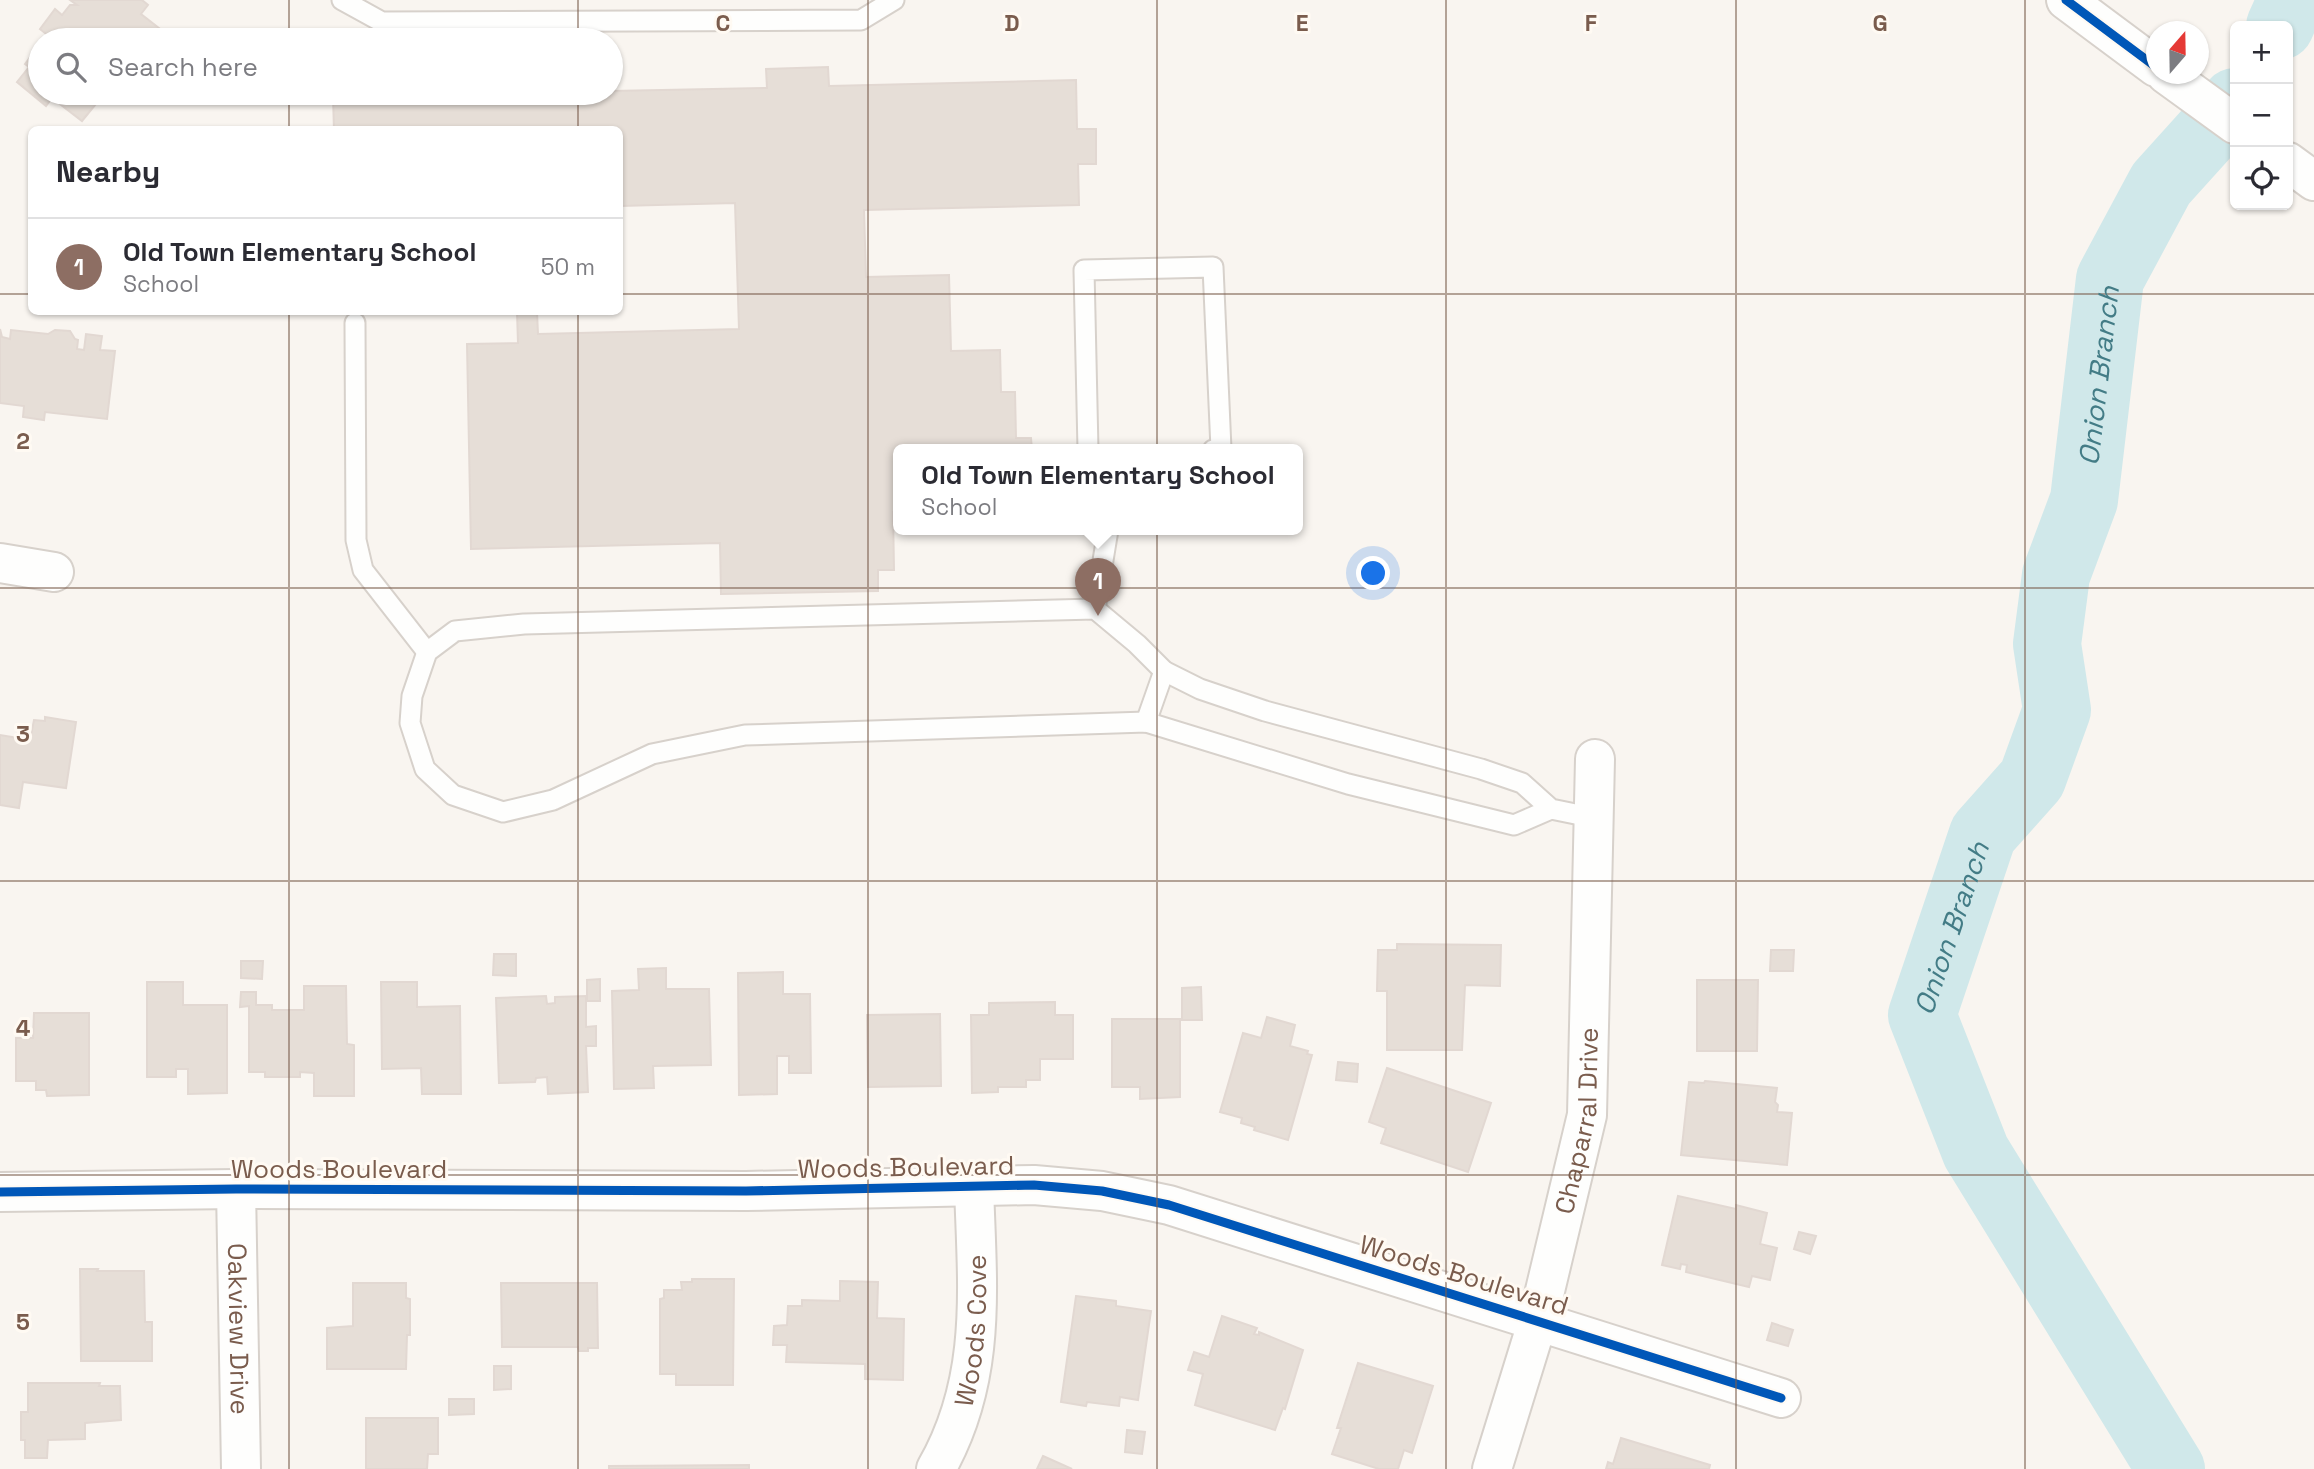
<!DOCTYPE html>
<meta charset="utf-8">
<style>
body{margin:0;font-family:"Space Grotesk",sans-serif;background:#f7f7f7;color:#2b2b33}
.controls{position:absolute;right:21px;top:21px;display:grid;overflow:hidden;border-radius:10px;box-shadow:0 2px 5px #0004}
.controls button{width:63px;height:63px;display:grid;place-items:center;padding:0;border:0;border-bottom:2px solid #e1e1e2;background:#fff;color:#2b2b33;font:35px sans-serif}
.compass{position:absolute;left:2146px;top:21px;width:63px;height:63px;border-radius:50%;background:#fff;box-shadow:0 2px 5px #0004;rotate:20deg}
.you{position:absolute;left:1374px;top:574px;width:24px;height:24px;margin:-18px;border:5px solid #fff;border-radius:50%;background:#1a73e8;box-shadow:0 0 0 10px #1a73e833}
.badge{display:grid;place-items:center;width:46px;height:46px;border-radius:50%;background:#625958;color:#fff;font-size:23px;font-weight:700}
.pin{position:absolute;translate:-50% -58px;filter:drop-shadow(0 2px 4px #0008)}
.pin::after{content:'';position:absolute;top:37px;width:24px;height:21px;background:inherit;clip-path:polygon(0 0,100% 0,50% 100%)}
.popup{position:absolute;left:893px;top:444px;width:410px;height:91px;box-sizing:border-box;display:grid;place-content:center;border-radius:10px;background:#fff;filter:drop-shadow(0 2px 5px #0005);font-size:23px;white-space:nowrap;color:#7c7c81}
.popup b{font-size:26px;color:#2b2b33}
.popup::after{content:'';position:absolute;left:50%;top:100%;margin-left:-14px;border:14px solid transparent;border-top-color:#fff}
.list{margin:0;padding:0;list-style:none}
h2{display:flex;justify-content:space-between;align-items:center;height:91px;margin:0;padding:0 28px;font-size:30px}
h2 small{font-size:23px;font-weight:400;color:#7c7c81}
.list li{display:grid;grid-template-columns:46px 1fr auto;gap:21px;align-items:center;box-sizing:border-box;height:98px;padding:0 28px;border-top:2px solid #e1e1e2}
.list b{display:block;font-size:26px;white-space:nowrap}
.list p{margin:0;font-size:23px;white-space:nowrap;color:#7c7c81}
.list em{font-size:23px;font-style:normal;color:#7c7c81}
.icon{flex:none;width:38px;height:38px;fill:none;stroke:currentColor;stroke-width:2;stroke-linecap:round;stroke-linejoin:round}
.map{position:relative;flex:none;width:2314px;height:1469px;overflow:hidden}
.search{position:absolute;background:#fff;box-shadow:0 2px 5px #0004;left:28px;top:28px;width:595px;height:77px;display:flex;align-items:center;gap:18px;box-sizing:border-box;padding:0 24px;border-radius:38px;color:#7c7c81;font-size:26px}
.panel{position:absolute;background:#fff;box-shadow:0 2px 5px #0004;left:28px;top:126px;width:595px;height:189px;border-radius:10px}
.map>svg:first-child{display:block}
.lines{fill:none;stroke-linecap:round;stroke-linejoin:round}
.stream{stroke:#d0e8ea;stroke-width:10}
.river{stroke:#d0e8ea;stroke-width:68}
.building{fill:#e6ded7;stroke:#e2d8d2;stroke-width:2}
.service-casing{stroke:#d7d1cb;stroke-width:23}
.minor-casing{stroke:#d7d1cb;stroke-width:42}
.service{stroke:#fefefd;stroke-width:19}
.minor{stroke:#fefefd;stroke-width:38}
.cycleway-casing{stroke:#fffaf3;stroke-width:13}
.cycleway{stroke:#0057b8;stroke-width:9}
.grid{fill:none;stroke:#7a5c4d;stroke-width:2;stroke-opacity:0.55}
.labels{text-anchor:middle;stroke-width:6;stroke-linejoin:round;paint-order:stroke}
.street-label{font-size:26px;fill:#7a5c4d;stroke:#fffaf3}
.water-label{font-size:28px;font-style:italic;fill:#437c86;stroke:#fffaf3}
.grid-label{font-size:23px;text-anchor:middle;font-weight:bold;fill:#7a5c4d;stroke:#fffaf3;stroke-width:6;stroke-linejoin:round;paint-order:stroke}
</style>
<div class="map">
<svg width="2314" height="1469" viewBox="0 0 2314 1469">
<rect width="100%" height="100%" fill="#f9f5f0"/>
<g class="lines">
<path class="stream" d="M2289,6v-6"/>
<g class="river">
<path d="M2280,26l9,-20 6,-6"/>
<path id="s1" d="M2171,1469l-195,-317 -54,-137 61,-181 49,-55 25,-69 -10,-66 9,-69 28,-75 26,-221 51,-95 74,-82"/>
</g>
</g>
<g class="building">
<path d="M70,0h72l6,5 -7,9 32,25 -130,1 3,-3 3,2 1,-2 -10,-8 15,-20 7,6 8,-10h7z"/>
<path d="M40,44v49h55l-5,6 6,5 -14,17 -30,-23 -6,8 -29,-24 12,-15 -4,-3z"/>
<path d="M828,67l1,19 247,-6 1,49h19v35h-18l1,41 -215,5 2,67 83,-2 2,76 49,-1 1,42h14l1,46h15l1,12h-134v61l-5,1 1,58h-16v21l-157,3 -1,-51 -249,6 -4,-205 51,-1 -1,-31h20l1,22 201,-5 -4,-126 -115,3v-76h-286l-1,-33 278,-4v-2l156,-3 -1,-19z"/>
<path d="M0,329l2,8 8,2 1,-9 37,4 7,-4 15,1 5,8 3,1 -1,9 7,1 2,-16 16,2 -2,14 15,1 -8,68 -62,-7 -1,8 -21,-3 1,-11 -24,-3z"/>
<path d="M45,717l31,5 -10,66 -43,-6 -4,26 -19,-3v-70l30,5 4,-20 11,1z"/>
<path d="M1397,944l104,1 -1,41 -35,-1 -3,65h-75v-59h-10l1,-41h19z"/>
<path d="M1771,950h23l-1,21h-23z"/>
<path d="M494,954h22v22l-23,-1z"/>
<path d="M241,961h22l-1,18 -21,-1z"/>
<path d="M666,968v21h43l2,76 -58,1 1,22 -40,1 -2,-98 27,-1 -1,-21z"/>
<path d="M783,972v22h27l1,79h-22v-17h-12v38l-38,1 -1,-122z"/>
<path d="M600,979v22h-13v-21z"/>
<path d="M1697,980h61l-1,71h-60z"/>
<path d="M147,982h36v23h44v88l-39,1v-25h-12v8h-29z"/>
<path d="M381,982h36v25l43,-1 1,88h-39l-1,-26 -39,1z"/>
<path d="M304,986h42l1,58 7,1v51h-40v-23l-14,-1v5h-35v-5h-16v-66l-9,1 1,-15h15v13h16v5h32z"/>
<path d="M1201,987l1,33h-20v-32z"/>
<path d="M546,996l1,8 8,-1v-6l31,-1v31l10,-1v20h-10l2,46 -40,2 -1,-17 -11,1 -1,4 -36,1 -3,-85z"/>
<path d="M1055,1002v13h18v44h-33v21h-14v7h-28v5l-26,1 -1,-78h18v-12z"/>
<path d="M34,1013h55v82l-42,1 -1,-6h-10v-9h-20v-43h17z"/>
<path d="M940,1014l1,72 -73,1 -1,-72z"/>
<path d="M1267,1017l28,8 -5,21 18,5 -1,3 5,1 -24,85 -34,-10 1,-3 -14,-4 1,-5 -22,-6 23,-79 18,5z"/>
<path d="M1112,1019h68v78l-40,2v-12h-28z"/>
<path d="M1338,1062l20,2 -1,18 -21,-2z"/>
<path d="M1387,1068l104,35 -23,69 -87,-29 5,-15 -17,-6z"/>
<path d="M1705,1081l72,7 -2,14 3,3 -1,7 15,1 -5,52 -106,-10 8,-73 15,1z"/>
<path d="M1678,1196l58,13v-4l31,8 -7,31 17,4 -7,32 -18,-4 -3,11 -63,-15 1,-7 -6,-1 -1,5 -18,-4z"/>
<path d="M1799,1232l17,4 -6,18 -16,-5z"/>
<path d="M80,1269h18l-1,2h47l1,51h7v39h-71z"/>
<path d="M692,1279h42l-1,106h-57v-11h-16v-75l4,-1v-8h18l-1,-8h11z"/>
<path d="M840,1281l38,1 -1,36 27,1 -1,61 -38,-1v-15l-79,-2 1,-17h-14l1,-19 13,-1 1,-19h14v-6l38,1z"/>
<path d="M353,1283h53v15l4,1v36h-3l-1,34h-79v-41l26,-2z"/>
<path d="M501,1283h96l1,65h-10v3h-9l-1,-4h-76z"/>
<path d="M1076,1296l40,5v5l35,5 -13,89 -18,-3 -1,9 -32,-4 -1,4 -25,-4z"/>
<path d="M1222,1316l35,12 -3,6 5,1v-3l44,18 -18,59 -2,-1 -8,22 -80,-25 8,-31 -15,-4 6,-18 15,5z"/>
<path d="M1772,1323l21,7 -5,16 -21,-6z"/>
<path d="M1358,1363l75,23 -21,67 -8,-3 -6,19h-19l-47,-15 9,-26h-4z"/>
<path d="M494,1366h17v23l-17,1z"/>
<path d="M28,1383h72l-1,3h21l1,34 -36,3v16l-37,1 -1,18h-22v-18h-4v-28h7z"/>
<path d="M449,1399h25v15l-25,1z"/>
<path d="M366,1418h72v36h-10l-1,15h-61z"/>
<path d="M1127,1430l18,2 -3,22 -17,-2z"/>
<path d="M1621,1438l89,27 -1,4h-103l2,-7 5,2z"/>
<path d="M1043,1456l29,13h-35z"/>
<path d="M749,1465v4h-140v-3z"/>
</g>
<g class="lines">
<g class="service-casing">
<g id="service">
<path d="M342,0l40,22 479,-2 33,-20"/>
<path d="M355,323l1,217 7,30 64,82"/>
<path d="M1088,450l-4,-180 129,-3 8,182 -8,1"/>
<path d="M1095,609l13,-79"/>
<path d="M1146,722l18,-51"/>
<path d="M1551,809l-37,16 -166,-41 -202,-62 -401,13 -93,19 -99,46 -50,12 -50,-17 -28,-26 -15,-46 2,-27 15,-44 28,-21 69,-7 571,-15 42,35 27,27 36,18 65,22 216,58 41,14 29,26 44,9"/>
</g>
</g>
<g class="minor-casing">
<g id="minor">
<path d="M2066,0l90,67"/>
<path d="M2166,74l69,50"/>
<path d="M2288,162l26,19"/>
<path d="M0,563l54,9"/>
<path id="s2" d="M236,1189l5,280"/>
<path d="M0,1192l236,-3 510,2 288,-6 68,6 67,14 612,193"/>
<path id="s3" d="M936,1469c52,-91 41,-183 38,-283"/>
<path id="s4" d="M1492,1469l46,-149 49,-205 8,-356"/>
</g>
</g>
<use href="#service" class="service"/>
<use href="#minor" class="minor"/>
<g class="cycleway-casing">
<g id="cycleway">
<path d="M2066,0l90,67"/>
<path d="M0,1192l236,-3 510,2 288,-6 68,6 67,14 612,193"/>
</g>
</g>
<use href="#cycleway" class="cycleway"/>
</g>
<path class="grid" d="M289,0v40M578,0v40M868,0v1469M1157,0v1469M1446,0v1469M1736,0v1469M2025,0v1469M289,93v37M578,93v37M0,294h32M620,294h1694M289,312v1157M578,312v1157M0,588h2314M0,881h2314M0,1175h2314"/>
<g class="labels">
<g class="street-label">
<text dy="9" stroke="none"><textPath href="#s4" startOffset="360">Chaparral Drive</textPath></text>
<text transform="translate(906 1167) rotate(-1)" y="9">Woods Boulevard</text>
<text x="339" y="1178">Woods Boulevard</text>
<text transform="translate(1464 1275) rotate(17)" y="9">Woods Boulevard</text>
<text dy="9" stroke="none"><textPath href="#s2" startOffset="140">Oakview Drive</textPath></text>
<text dy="9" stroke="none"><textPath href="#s3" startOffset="145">Woods Cove</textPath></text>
</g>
<g class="water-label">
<text dy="10" stroke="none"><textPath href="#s1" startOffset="1199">Onion Branch</textPath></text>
<text dy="10" stroke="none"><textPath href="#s1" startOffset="611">Onion Branch</textPath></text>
</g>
</g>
<g class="grid-label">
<text x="723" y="31">C</text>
<text x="1012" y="31">D</text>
<text x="1302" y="31">E</text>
<text x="1591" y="31">F</text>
<text x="1880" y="31">G</text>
<text x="23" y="449">2</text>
<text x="23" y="742">3</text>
<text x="23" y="1036">4</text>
<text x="23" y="1330">5</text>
</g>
</svg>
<div class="controls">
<button>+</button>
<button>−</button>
<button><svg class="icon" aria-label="locate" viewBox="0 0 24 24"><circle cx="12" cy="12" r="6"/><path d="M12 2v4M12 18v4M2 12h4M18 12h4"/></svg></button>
</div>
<svg class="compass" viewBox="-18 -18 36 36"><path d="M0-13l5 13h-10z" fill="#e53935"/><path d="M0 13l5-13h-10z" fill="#7c7c81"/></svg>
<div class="you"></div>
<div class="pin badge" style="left:1098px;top:616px;background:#8d6e63">1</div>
<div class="popup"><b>Old Town Elementary School</b>School</div>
<div class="search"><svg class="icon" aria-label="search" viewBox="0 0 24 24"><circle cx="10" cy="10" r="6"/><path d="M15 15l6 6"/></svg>Search here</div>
<section class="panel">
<h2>Nearby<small></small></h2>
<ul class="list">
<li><span class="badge" style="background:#8d6e63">1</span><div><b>Old Town Elementary School</b><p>School</p></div><em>50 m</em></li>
</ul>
</section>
</div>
